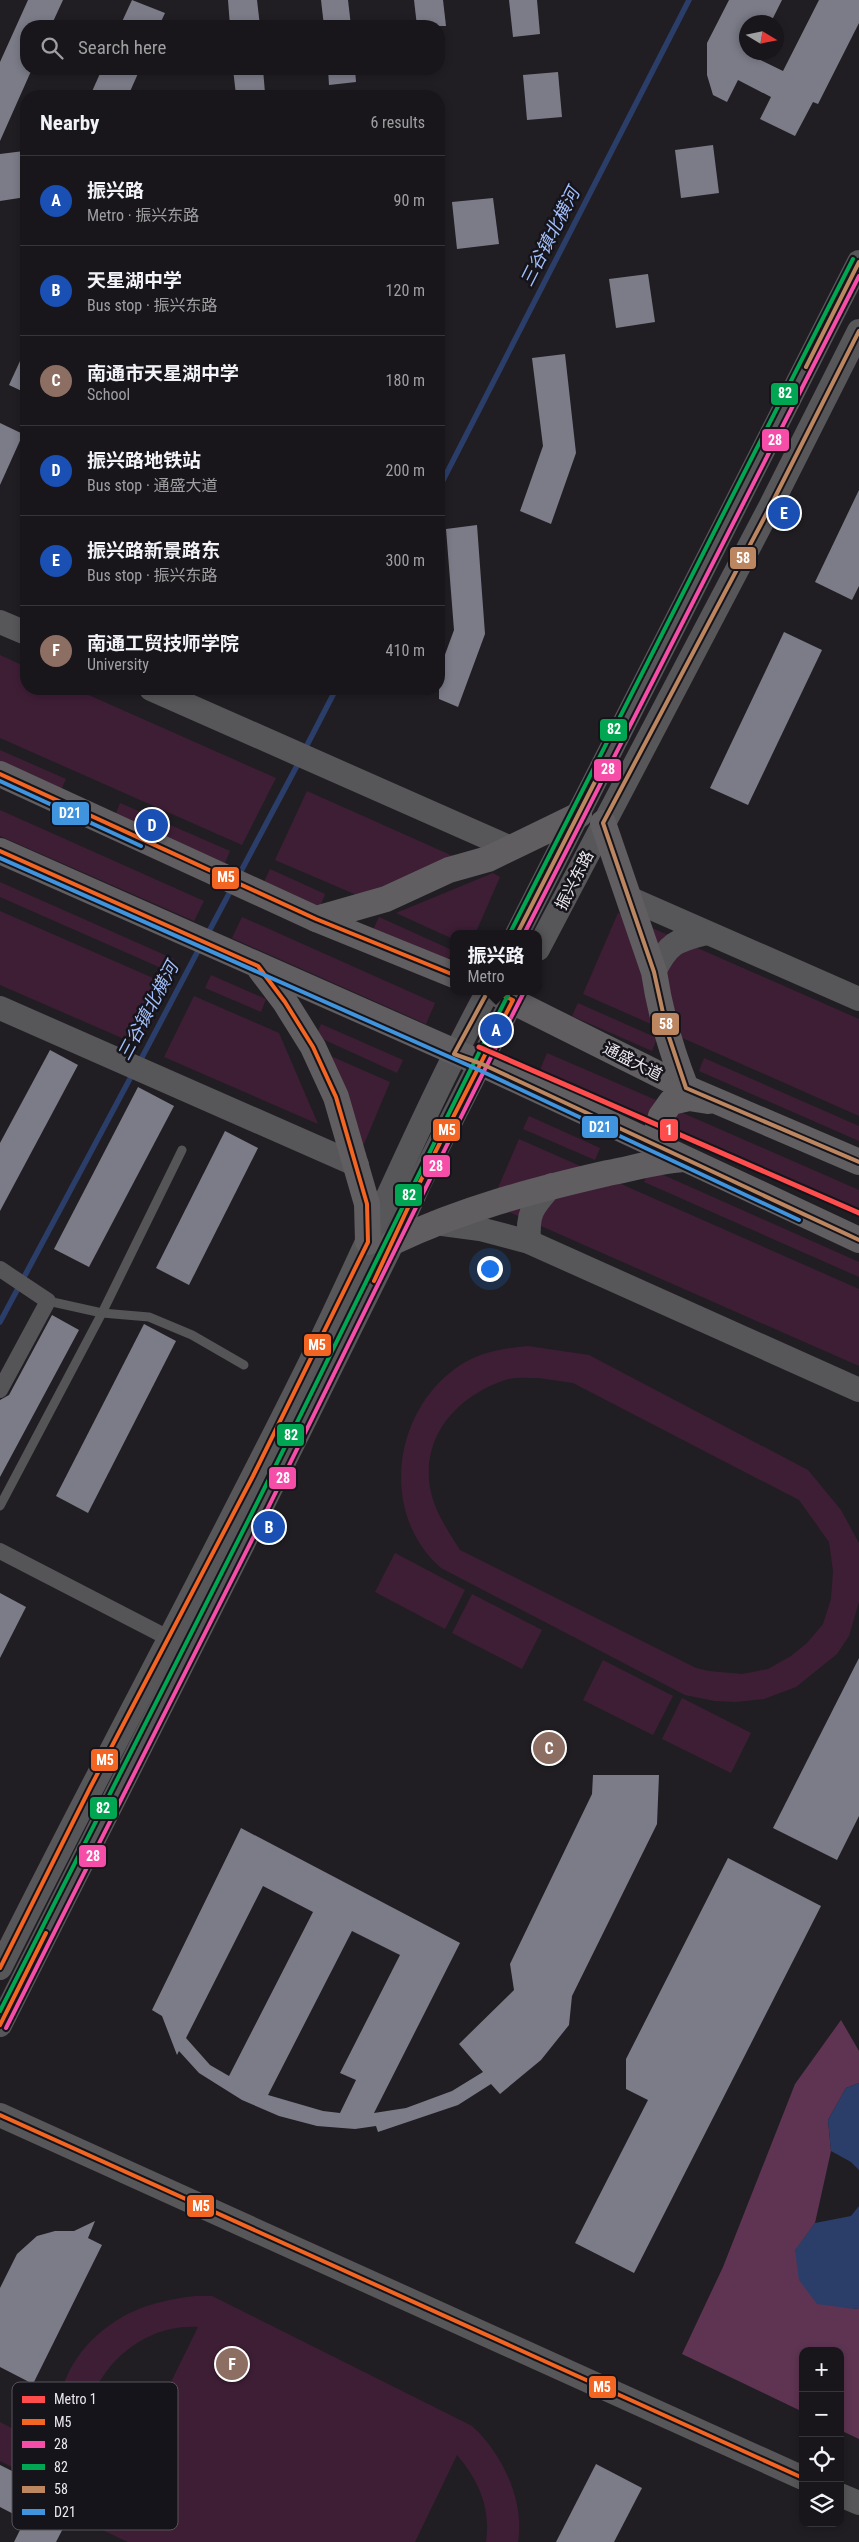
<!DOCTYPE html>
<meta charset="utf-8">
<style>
body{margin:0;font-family:"Roboto Condensed","Noto Sans SC",sans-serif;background:#211f23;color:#f1f3f6}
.controls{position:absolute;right:15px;bottom:15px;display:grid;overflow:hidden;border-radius:10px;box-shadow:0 2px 8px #0003}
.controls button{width:45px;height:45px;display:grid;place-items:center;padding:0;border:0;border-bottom:1px solid #363539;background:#18161a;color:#f1f3f6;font:25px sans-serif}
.compass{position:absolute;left:739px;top:15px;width:45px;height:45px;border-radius:50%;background:#18161a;box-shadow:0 2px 8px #0003;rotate:100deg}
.you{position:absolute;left:489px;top:1268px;width:18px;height:18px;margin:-12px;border:4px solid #fff;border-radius:50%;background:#1a73e8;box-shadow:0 0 0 8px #1a73e833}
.badge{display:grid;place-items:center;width:32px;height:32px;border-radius:50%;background:#db2777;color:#fff;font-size:16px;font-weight:700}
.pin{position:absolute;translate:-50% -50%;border:2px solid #fff;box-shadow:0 1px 5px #0006}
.popup{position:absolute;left:450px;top:930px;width:92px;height:65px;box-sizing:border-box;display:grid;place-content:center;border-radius:10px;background:#18161a;filter:drop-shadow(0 1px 4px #0005);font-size:16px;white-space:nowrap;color:#9f9fa2}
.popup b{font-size:19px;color:#f1f3f6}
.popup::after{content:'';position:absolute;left:50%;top:100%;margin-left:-10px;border:10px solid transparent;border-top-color:#18161a}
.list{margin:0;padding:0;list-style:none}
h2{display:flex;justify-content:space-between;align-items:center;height:65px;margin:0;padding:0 20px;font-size:21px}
h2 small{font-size:16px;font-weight:400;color:#9f9fa2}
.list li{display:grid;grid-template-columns:32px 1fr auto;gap:15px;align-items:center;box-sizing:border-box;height:90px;padding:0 20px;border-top:1px solid #363539}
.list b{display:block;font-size:19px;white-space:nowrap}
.list p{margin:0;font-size:16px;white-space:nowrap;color:#9f9fa2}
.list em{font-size:16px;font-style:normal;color:#9f9fa2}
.icon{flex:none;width:28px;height:28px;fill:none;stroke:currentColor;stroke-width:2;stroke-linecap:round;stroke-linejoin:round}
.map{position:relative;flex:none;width:859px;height:2542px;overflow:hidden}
.search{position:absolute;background:#18161a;box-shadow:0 2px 8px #0003;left:20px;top:20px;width:425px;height:55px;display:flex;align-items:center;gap:12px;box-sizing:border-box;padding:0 18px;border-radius:20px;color:#9f9fa2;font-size:19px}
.panel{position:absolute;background:#18161a;box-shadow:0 2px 8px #0003;left:20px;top:90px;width:425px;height:605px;border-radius:20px}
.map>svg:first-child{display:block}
.green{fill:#3e1e35;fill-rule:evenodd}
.forest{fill:#5e3452}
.water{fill:#2b3e6a}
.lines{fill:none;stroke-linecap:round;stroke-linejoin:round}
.stream{stroke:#2b3e6a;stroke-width:5.5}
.building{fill:#7c7c89;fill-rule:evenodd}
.lane{stroke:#555456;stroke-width:9}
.street{stroke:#555456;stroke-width:16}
.secondary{stroke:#575659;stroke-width:24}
.primary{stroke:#605e60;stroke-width:26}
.bus-1-casing{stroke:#16141b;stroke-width:8}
.bus-2-casing{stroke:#16141b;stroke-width:8}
.bus-3-casing{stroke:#16141b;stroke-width:8}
.bus-4-casing{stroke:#16141b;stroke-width:8}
.bus-5-casing{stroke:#16141b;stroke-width:8}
.bus-1{stroke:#f26522;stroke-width:4}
.bus-2{stroke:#f54da8;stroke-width:4}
.bus-3{stroke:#00a651;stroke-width:4}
.bus-4{stroke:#bb8660;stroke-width:4}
.bus-5{stroke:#4094de;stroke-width:4}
.metro-1-casing{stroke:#16141b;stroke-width:9}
.metro-1{stroke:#ff4d4d;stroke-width:5}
.labels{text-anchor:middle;stroke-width:5;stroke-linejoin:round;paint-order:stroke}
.street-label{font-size:16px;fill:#ebe9ee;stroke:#16141b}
.water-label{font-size:18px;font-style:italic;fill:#a1befb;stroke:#16141b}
.key{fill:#16141b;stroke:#56545a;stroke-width:1}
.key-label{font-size:14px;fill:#ebe9ee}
.line-badge{stroke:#16141b;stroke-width:2}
.badge-label{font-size:14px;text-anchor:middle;font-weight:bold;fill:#fff}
</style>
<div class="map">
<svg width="859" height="2542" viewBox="0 0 859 2542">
<rect width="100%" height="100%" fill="#201e23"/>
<g class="green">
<path d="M0,655l26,12v22h49l201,89 -34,67 -242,-107z"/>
<path d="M0,750l66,29 -6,13 -60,-26z"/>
<path d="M307,791l148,66 -96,39 -84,-36z"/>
<path d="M120,803l110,48 -6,14 -109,-49z"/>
<path d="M0,810l204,91 -10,20 -194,-85z"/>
<path d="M270,869l55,25 -5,13 -56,-25z"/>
<path d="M493,873l7,4 -25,57h-21l-1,5 -57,-26z"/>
<path d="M0,882l174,77 -6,12 -168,-74z"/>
<path d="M0,911l169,74 -31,60 -138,-60z"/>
<path d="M618,913l241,106v97l-276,-122z"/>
<path d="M242,917l193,86 -9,21 -194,-86z"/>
<path d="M379,917l73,33 -5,13 -74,-33z"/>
<path d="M211,975l55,24 -5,13 -56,-24z"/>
<path d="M194,996l85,37 39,91 -154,-67z"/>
<path d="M578,1003l79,35 -5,13 -80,-35z"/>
<path d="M321,1024l82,36 -6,13 -81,-37z"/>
<path d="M547,1053l109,47 -8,23 -110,-48z"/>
<path d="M326,1054l64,28 -26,62 -10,-4z"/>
<path d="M704,1058l155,68v15l-160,-70z"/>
<path d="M676,1110l183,80v25l-191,-84z"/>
<path d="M529,1116l71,32 -5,12 -72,-31z"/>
<path d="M519,1139l340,150v77l-368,-162z"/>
<path d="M650,1169l209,93v15l-215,-95z"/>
<path d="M528,1346l61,9 219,115 33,40 18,33v59l-10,34 -12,18 -41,33 -32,12 -28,3 -21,-1 -30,-6 -244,-127c-61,-53 -49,-154 15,-200 20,-15 48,-20 72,-22zM539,1378l34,5 226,117 30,42 4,29 -2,28 -8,25 -16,19 -16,13 -23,13 -26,5 -33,-3 -13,-3 -236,-118c-14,-22 -29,-44 -31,-70 -4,-51 34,-87 79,-101 9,-2 21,-1 31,-1z"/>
<path d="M395,1553l70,37 -20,39 -70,-37z"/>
<path d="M472,1594l70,36 -20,39 -70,-36z"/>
<path d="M603,1660l70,36 -20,39 -70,-35z"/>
<path d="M682,1698l69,35 -20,40 -69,-34z"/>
<path d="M195,2296h17l260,130c30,27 53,75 46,116h-32c5,-34 -7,-61 -29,-87l-42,87h-287c-10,-5 -22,-9 -30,-16 -13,-9 -20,-22 -27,-36 -29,-58 -16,-127 39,-165 26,-19 54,-25 85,-29zM198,2327l-84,171h-1c-15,-18 -30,-49 -28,-73 6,-55 57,-102 113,-98z"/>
<path d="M0,2422l29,15 -15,31 -14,-7z"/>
</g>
<path class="forest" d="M841,2020l18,31v32l-13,5 -18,32 3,31 -16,72 -20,28 59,58 5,-1v131l-19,-9v-79h-37v61l-121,-58 41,-87 72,-183z"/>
<g class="water">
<path d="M859,2083v87l-8,-8 -20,-11 -3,-31 18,-32z"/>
<path d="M859,2206v102l-5,1 -37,-5 -18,-24 -4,-30 20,-27 36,-7z"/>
</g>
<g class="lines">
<g class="stream">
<path d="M439,488l250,-488"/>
<path d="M304,751l32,-62"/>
<path d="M239,875l61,-115"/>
<path d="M207,935l25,-47"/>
<path d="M139,1063l61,-116"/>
<path d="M0,1322l133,-249"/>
</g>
</g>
<g class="building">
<path d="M28,0h35l-12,26h-25v43h6l-32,72v-79z"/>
<path d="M132,0l33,13 -6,13h-39z"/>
<path d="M228,0h29l3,26h-30z"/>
<path d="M321,0h27l3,26h-27z"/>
<path d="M414,0h29l3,26h-29z"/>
<path d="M509,0h28l3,34 -27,3z"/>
<path d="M729,0h53l-11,22h-25v31l37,18 36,-71h40v23l-41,81 -5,-2 -18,34 -35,-17 11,-22 -33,-17 -11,22 -14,-7 -6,-20v-32z"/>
<path d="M102,69h38l-12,27h-38z"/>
<path d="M233,69h30l2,24 -29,2z"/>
<path d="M328,69h27l1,13 -27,3z"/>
<path d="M558,72l4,45 -35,3 -4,-45z"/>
<path d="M713,145l6,48 -38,5 -6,-48z"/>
<path d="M24,151l2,46 -26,4v-47z"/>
<path d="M493,198l6,46 -42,5 -5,-47z"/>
<path d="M648,274l7,48 -39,6 -7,-49z"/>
<path d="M26,348v45l-17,-8z"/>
<path d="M565,354l11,99 -25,71 -31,-13 23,-65 -11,-88z"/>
<path d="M0,423l23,11 -23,51z"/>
<path d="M859,490v96l-7,14 -37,-18z"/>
<path d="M477,525l8,109 -27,73 -19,-8v-28l15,-41 -8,-101z"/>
<path d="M784,632l38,18 -74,155 -38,-17z"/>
<path d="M50,1050l28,15 -78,146v-68z"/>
<path d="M138,1087l36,19 -85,161 -35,-18z"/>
<path d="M225,1131l33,17 -69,137 -33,-17z"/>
<path d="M52,1315l27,15 -79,147v-77l9,-5z"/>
<path d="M144,1324l32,17 -88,172 -32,-17z"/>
<path d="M0,1593l26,14 -26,51z"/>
<path d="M859,1658v158l-22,44 -64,-32z"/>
<path d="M593,1775h66l-2,49 -85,172 -3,29 -28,35 -41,34 -9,-10 -33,21 -80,27 -2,-6 -21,3 -38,-3 -38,-10 -37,-16 -43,-27 -20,-22 -2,4 -15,-39 -10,-6 89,-182 219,115 -86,170 32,-5 46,-17 31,-19 -24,-28 55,-54 -4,-26 82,-170zM263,1886l50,26 -84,164 -19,-11 -24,-27zM352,1931l48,24 -60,118 16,7 -16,33 -17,-2 -55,-16z"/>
<path d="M728,1858l93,48 -187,367 -59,-30 73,-143 -22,-11v-30z"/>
<path d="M95,2221l-7,17 14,7 -69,139 -33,-17v-79l17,-34 20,-18 18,-5h19z"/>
<path d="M596,2464l46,24 -28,54h-58z"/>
<path d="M0,2465l50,25 -4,8 26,13 -16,31h-42l11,-22 -25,-13z"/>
</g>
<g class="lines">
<g class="lane">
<path d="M48,1301l54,12 47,4 43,18 52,30"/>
<path d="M0,1506l102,-193 80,-163"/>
</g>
<g class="street">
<path d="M0,1269l48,32 -48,89"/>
<path d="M0,1551l178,92"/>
</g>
<g class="secondary">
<path d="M0,622l26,11"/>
<path d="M151,689l360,159"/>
<path d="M631,899l228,100"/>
<path d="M517,934l342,-672"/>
<path d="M538,949l232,-442 89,-176"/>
<path d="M654,972c15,-30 22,-31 53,-39"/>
<path d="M0,1008l357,157"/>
<path d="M435,1223l45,6 49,13 330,148"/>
<path d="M529,1242c-2,-31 4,-35 23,-57"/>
<path d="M0,1968c101,-202 208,-399 308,-601 61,-124 114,-254 180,-376"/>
<path d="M0,2025l255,-505 138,-278 26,-58 98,-193"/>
<path d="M0,2115l803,363"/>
<path d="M840,2495l19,8"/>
</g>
<g class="primary">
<path d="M0,774l316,145 138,56"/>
<path d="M603,823l51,149c6,40 17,78 32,116"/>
<path d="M0,851l482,213 377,176"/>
<path d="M316,919l70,-20 63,-29 39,-11 91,-44"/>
<path d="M260,969l25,33 28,45 23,50 31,107 1,38"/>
<path d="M492,991l194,97 173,74"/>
<path d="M666,1151l-10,-17 5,-18 10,-14 18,-4 19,3"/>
<path d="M393,1242c69,-33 141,-52 215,-69 26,-5 49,-12 75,-14"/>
</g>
<g class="bus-1-casing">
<g id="bus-1">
<path d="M0,774l316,145 138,56"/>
<path d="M0,851l258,115 27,36 28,45 23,50 31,107 1,38 -115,234 -163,312 -90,180"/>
<path d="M374,1281l45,-97 94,-184 -20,-9"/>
<path d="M0,2025l46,-92"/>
<path d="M0,2115l803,363"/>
</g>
</g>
<g class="bus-2-casing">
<g id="bus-2">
<path d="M524,934l335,-658"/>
<path d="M6,2028c85,-170 172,-339 256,-508 87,-176 172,-352 261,-526"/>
</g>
</g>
<g class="bus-3-casing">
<g id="bus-3">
<path d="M511,931l342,-672"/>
<path d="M0,2011c84,-165 168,-330 251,-496 87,-174 171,-350 259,-524"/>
</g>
</g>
<g class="bus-4-casing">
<g id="bus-4">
<path d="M859,331l-89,176 -167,316 51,149 13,59 19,57 173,74"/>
<path d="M806,367l53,-105"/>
<path d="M517,934l86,-168"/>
<path d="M488,991l-34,63 28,10 377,176"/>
</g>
</g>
<g class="bus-5-casing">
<g id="bus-5">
<path d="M0,781l141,65"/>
<path d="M0,858l479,212 320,150"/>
</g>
</g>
<use href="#bus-1" class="bus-1"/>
<use href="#bus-2" class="bus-2"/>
<use href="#bus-3" class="bus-3"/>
<use href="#bus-4" class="bus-4"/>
<use href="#bus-5" class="bus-5"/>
<g class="metro-1-casing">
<path id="metro-1" d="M479,1047l380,166"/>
</g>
<use href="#metro-1" class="metro-1"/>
</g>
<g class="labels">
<g class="street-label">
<text transform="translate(574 880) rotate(-63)" y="6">振兴东路</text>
<text transform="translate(633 1061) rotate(27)" y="6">通盛大道</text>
</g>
<g class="water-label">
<text transform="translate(550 237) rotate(-63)" y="6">三谷镇北横河</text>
<text transform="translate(148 1011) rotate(-62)" y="6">三谷镇北横河</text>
</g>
</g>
<rect x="12" y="2382" width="166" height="148" rx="8" class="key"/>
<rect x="22" y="2396" width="23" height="7" fill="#ff4d4d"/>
<rect x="22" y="2419" width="23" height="6" fill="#f26522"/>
<rect x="22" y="2441" width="23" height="7" fill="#f54da8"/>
<rect x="22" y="2464" width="23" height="6" fill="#00a651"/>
<rect x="22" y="2486" width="23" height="7" fill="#bb8660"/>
<rect x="22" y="2509" width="23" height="6" fill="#4094de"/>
<g class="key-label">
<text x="54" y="2404">Metro 1</text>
<text x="54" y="2427">M5</text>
<text x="54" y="2449">28</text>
<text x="54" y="2472">82</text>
<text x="54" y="2494">58</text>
<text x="54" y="2517">D21</text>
</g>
<g class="line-badge">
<rect x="770" y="382" width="29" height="24" rx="5" fill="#00a651"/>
<rect x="761" y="428" width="29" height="24" rx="5" fill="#f54da8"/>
<rect x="729" y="546" width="28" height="24" rx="5" fill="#bb8660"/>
<rect x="599" y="718" width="29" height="24" rx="5" fill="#00a651"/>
<rect x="593" y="758" width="29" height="24" rx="5" fill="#f54da8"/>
<rect x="51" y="801" width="39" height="25" rx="5" fill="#4094de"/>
<rect x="211" y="866" width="29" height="24" rx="5" fill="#f26522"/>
<rect x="651" y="1012" width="29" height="24" rx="5" fill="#bb8660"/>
<rect x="581" y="1115" width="38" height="24" rx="5" fill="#4094de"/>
<rect x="432" y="1118" width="29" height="24" rx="5" fill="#f26522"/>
<rect x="659" y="1118" width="20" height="24" rx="5" fill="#ff4d4d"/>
<rect x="422" y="1154" width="29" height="24" rx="5" fill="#f54da8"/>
<rect x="394" y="1183" width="29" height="24" rx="5" fill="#00a651"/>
<rect x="303" y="1333" width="29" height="24" rx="5" fill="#f26522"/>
<rect x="276" y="1423" width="29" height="24" rx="5" fill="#00a651"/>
<rect x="268" y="1466" width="29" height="24" rx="5" fill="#f54da8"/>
<rect x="90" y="1748" width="29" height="24" rx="5" fill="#f26522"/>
<rect x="89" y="1796" width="29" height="24" rx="5" fill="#00a651"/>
<rect x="78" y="1844" width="29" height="24" rx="5" fill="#f54da8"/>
<rect x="186" y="2194" width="29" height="24" rx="5" fill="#f26522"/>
<rect x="588" y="2375" width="29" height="24" rx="5" fill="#f26522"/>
</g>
<g class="badge-label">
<text x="785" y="398">82</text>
<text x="775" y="445">28</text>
<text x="743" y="563">58</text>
<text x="614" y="734">82</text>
<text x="608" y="774">28</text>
<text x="70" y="818">D21</text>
<text x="226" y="882">M5</text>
<text x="666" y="1029">58</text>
<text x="600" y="1132">D21</text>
<text x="447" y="1135">M5</text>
<text x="669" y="1135">1</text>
<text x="436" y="1171">28</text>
<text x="409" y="1200">82</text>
<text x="317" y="1350">M5</text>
<text x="291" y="1440">82</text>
<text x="283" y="1483">28</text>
<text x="105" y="1765">M5</text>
<text x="103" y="1813">82</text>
<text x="93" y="1861">28</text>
<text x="201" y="2211">M5</text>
<text x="602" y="2392">M5</text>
</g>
</svg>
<div class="controls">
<button>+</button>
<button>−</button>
<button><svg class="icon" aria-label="locate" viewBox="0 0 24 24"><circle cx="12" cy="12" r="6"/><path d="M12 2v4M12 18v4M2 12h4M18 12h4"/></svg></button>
<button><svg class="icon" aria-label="layers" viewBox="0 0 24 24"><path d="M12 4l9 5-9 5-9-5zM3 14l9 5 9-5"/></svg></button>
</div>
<svg class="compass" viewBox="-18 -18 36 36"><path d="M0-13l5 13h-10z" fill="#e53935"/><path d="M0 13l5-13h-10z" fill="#9f9fa2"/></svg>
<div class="you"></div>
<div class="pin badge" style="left:496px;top:1030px;background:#1a4fb4">A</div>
<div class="popup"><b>振兴路</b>Metro</div>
<div class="pin badge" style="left:269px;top:1527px;background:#1a4fb4">B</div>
<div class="pin badge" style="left:549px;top:1748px;background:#8d6e63">C</div>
<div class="pin badge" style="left:152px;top:825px;background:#1a4fb4">D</div>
<div class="pin badge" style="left:784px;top:513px;background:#1a4fb4">E</div>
<div class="pin badge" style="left:232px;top:2364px;background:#8d6e63">F</div>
<div class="search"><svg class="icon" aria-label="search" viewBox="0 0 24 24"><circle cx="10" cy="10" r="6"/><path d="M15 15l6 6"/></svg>Search here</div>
<section class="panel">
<h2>Nearby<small>6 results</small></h2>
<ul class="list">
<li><span class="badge" style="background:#1a4fb4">A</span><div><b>振兴路</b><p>Metro · 振兴东路</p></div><em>90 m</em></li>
<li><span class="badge" style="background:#1a4fb4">B</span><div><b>天星湖中学</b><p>Bus stop · 振兴东路</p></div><em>120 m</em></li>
<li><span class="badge" style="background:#8d6e63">C</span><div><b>南通市天星湖中学</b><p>School</p></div><em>180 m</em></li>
<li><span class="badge" style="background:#1a4fb4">D</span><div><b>振兴路地铁站</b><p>Bus stop · 通盛大道</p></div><em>200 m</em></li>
<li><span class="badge" style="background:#1a4fb4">E</span><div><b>振兴路新景路东</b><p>Bus stop · 振兴东路</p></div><em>300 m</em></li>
<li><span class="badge" style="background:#8d6e63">F</span><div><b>南通工贸技师学院</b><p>University</p></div><em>410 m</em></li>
</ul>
</section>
</div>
